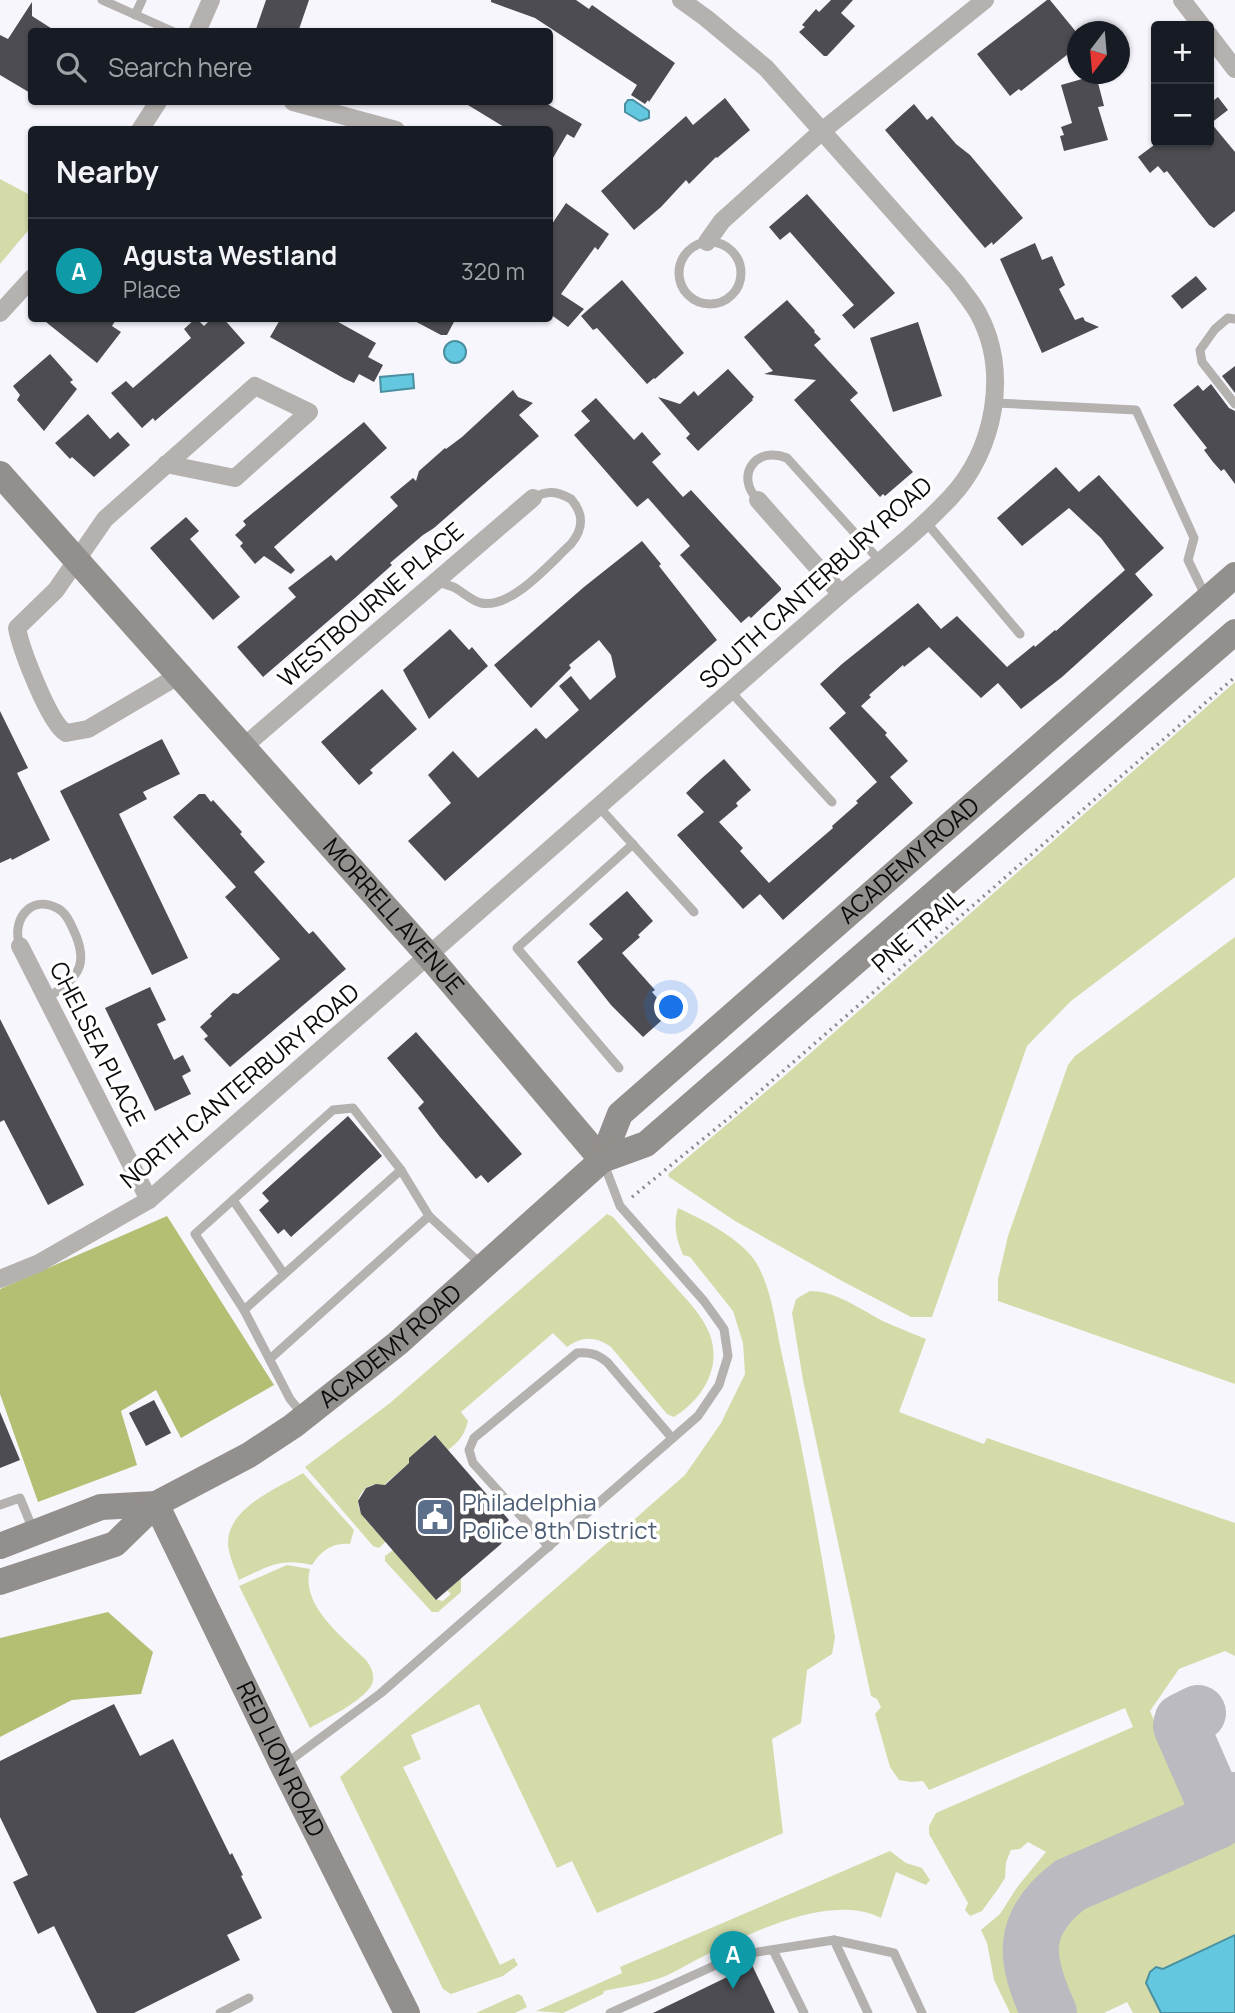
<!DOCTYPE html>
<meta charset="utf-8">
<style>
body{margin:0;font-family:Manrope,sans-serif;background:#242831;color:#f1f3f6}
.controls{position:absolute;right:21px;top:21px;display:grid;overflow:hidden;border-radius:7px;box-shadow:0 2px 5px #0004}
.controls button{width:63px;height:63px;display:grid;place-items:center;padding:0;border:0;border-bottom:2px solid #363941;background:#171b24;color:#f1f3f6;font:35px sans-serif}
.compass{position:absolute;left:1067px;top:21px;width:63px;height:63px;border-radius:50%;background:#171b24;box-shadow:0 2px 5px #0004;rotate:196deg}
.you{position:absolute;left:672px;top:1008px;width:24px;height:24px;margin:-18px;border:5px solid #fff;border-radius:50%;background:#1a73e8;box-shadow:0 0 0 10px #1a73e833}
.badge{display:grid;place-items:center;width:46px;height:46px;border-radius:50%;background:#b45309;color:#fff;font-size:23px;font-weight:700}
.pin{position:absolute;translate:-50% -58px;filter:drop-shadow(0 2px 4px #0008)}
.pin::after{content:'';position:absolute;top:37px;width:24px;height:21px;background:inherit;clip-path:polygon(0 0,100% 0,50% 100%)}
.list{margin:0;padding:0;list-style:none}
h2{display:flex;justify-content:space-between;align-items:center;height:91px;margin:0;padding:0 28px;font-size:30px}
h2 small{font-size:23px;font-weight:400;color:#9ea1a6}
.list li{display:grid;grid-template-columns:46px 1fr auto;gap:21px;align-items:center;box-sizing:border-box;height:105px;padding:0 28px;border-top:2px solid #363941}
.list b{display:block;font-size:26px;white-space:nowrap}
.list p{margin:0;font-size:23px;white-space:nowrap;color:#9ea1a6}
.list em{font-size:23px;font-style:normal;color:#9ea1a6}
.icon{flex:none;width:38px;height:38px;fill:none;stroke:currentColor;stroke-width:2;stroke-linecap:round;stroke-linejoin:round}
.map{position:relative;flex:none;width:1235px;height:2013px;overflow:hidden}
.search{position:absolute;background:#171b24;box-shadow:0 2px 5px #0004;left:28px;top:28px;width:525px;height:77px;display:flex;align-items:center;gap:18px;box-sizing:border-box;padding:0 24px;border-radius:7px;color:#9ea1a6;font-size:26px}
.panel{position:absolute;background:#171b24;box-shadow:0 2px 5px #0004;left:28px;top:126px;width:525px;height:196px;border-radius:7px}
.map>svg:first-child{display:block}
.green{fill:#d4dba9}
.forest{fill:#b5bf74}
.water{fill:#63c8df;stroke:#498fa0;stroke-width:2}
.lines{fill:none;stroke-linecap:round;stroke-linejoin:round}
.taxiway{stroke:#babac0;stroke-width:56}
.building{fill:#4d4c52}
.path{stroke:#8b8a8f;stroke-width:3.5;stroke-dasharray:2 5;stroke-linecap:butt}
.lane{stroke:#b4b1af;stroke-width:9}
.street{stroke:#b4b1af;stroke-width:18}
.secondary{stroke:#938f8c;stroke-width:26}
.labels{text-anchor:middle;stroke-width:7;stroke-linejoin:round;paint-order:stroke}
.street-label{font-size:24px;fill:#0b0b0d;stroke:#fff}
.service-label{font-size:24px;fill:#4e5e75;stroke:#fff;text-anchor:start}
</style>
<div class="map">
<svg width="1235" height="2013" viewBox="0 0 1235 2013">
<rect width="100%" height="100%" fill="#f7f6fd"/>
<g class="green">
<path d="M0,179l32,17 -1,31 -31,37z"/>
<path d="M1235,682v195l-164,124 -44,45 -95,271h-21l-69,-36 -107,-60 -66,-44 -1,-3 114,-96z"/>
<path d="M1235,937v447l-237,-83v-22l10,-43 60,-171 7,-9z"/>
<path d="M678,1208c24,11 59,29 75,50 19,27 22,66 29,97 21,93 38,188 53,282l-3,17 -25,16 -6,53 -29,16 11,94 -186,80 -25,-52 -15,7 -78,-164 -68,31 10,24 -18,8 97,198 14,-7 4,7 -15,11 -52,18 -8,-5 -103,-212 345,-302 36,-52 24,-49 -2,-31 -10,-32 -43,-54 -7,-2c-7,-17 -10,-30 -5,-47z"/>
<path d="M607,1214l6,3c20,22 39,44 58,65 14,16 32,33 39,53 12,33 -8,65 -36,82l-7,-3 -56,-67c-15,-11 -29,-11 -44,0l-14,-14 -92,79 7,9c-3,13 -9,21 -20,29l-14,-15 -24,23 -1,5 -25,22c-7,-1 -15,-1 -20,5 -18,18 11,38 22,51l-7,7 -6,-2 -68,-79 85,-64z"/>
<path d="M810,1291c27,0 51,19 75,31 13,6 27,11 41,17l-27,73 85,32 3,-6 248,85v133l-10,-5 -46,18 -29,42 46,105 -132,59c-26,20 -46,47 -48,81 -1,19 11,40 19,57h-25l-16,-33 -7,-37 -6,-13 19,-16 18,-28 28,-34 -18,-10 -8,7 -9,1 -5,12 -1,16 -7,11 -16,22 -12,5 -5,-6 3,-7 -39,-69v-8l7,-13 197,-86 -8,-19 -196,82 -6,-9 -12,1 -12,-2 -9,-13 -15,-53 6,-7 -4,-8 -6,-3 -68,-316 -11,-67 4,-14z"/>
<path d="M303,1473l51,57 -4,14c-18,-2 -29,7 -38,21 -32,-8 -45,2 -73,15 -4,-12 -11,-25 -11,-38 1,-35 50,-54 75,-69z"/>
<path d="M393,1550l45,50 5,1 8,-7 -4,-4 14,-12v14l-23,20h-6l-47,-51v-5z"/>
<path d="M287,1565l23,4c-10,37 33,68 56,91 6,8 10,17 5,26 -11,17 -44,32 -61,42l-71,-142z"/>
<path d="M1207,1838l28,3v172h-102l-6,-11 -23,11h-41l-21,-48 3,-32 9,-18 24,-21z"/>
<path d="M890,1851l16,12 16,5 8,12 -4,5 -30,-13 -15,46c-52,-27 -137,18 -185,42 -12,6 -25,15 -39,19 -16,6 -36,8 -53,12l-1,3 -40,19 -27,-2 86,-38 -2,-6z"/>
<path d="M518,1994l4,2 5,11 -12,6h-39z"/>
</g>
<g class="forest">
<path d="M167,1216l107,169 -93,53 -25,-48 -35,21 16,54 -99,37 -38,-108v-105z"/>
<path d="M108,1612l45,40 -12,42 -69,6 -72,37v-99z"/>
</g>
<g class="water">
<path d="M628,100h5l16,11v7l-9,3 -15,-9v-8z"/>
<circle cx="455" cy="352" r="11"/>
<path d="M413,374l1,14 -33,4 -1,-15z"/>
<path d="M1235,1935v78h-74l-15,-30 4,-11 6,-5 7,2z"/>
</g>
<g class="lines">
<g class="taxiway">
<path d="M1198,1713l-16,8 -1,5 38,87"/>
<path d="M1049,2013c-24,-53 -31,-88 21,-128l147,-64 4,-15 14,-6"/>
</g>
</g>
<g class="building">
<path d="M266,0h43l-11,32h-43z"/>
<path d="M491,0h85l13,9 3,-4 83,58 -26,39 -1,-2 -3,4 -14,-9 6,-10 -102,-67 -44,-16z"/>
<path d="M831,0h22l-12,13 14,13 -28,30h-3l-25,-24 6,-5 -3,-2 14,-16 3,3z"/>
<path d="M1047,0h3l27,33v14l-56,44 -2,-2 -9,7 -33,-42z"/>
<path d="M32,2v14l25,16h-25v62l-32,-19v-40l8,4z"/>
<path d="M1096,75l8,31 -6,1 10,33 -44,11 -4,-15 4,-1 -3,-8 11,-4 -11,-38z"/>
<path d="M1218,97l10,13 -17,13 24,29v59l-21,17 -5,-3 -42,-54 -3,2 -6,-7 -8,7 -12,-16 20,-15h51v-38z"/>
<path d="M725,98l25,32 -33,28 -1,-1 -27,27 -3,-4 -25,27 -27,23 -33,-39 85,-75 7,9z"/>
<path d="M463,102h81l38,22 -8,14 -7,-4 -17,29v-33h-41z"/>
<path d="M914,104l13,16 5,-4 24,28 14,11 53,63 -30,27 -1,-3 -7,6 -100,-118z"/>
<path d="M807,194l88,99 -41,36 -12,-14 12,-10 -64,-73 -10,8 -11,-13z"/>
<path d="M566,203l43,31 -11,16 -3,-3 -34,47 23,15 -16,18 -18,-13v-87z"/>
<path d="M1035,243l7,17 10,-4 13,29 -6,4 16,31 8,-3 2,4 14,6 -57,26 -42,-94z"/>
<path d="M1196,276l11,13 -25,20 -11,-13z"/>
<path d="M622,280l62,73 -29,26 -1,-1 -7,6 -50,-56 -4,2 -12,-14z"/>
<path d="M787,300l28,31 -1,1 7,7 -7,6 44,48 -8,7 63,72 -28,24 -2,-2 -3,3 -86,-97 22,-20 -52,-6 9,-3 -29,-34z"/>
<path d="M41,318h76l-5,8 9,6 -24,31z"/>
<path d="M196,318l8,8 8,-8h11l22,25 -90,78 -2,-3 -11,10 -31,-35 15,-12 7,7 43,-37 15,-13 -7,-9z"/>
<path d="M281,318h50l45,25 -8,14 15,8 -9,17 -15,-8 -5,9 -9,-4 -75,-42z"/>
<path d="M409,318h47l-9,17h-6z"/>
<path d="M918,322l24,74 -49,16 -23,-74z"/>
<path d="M50,354l23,26 -3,2 7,7 -33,42 -27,-31 3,-5 -7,-9z"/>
<path d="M1235,366v27l-13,-17z"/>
<path d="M728,369l26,28 -2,2 1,1 -55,51 -12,-13 4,-4 -32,-37 22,7 14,-13 4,5z"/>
<path d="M1211,384l18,24 6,3v73l-11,-15 -3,2 -8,-9 -9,-12 3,-2 -34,-43 25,-20 5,6z"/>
<path d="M513,390l5,7 15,6 -14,12 20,21 -105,92 -11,7 -33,28 2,2 -37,33 -92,79 -26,-30 59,-50 -8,-9 43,-33 5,6 62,-55 -8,-9 23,-19 3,3 3,-10 26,-23 1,1 16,-12z"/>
<path d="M596,398l38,42 8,-8 19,22 -9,8 31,35 8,-7 90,98v2l-30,28 -2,-2 -8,7 -61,-68 10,-9 -42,-48 -11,9 -63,-72 16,-14 -9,-10z"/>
<path d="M88,414l22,25 8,-7 12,13 -36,32 -22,-20 -2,2 -15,-16z"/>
<path d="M364,422l23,26 -113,99 21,23 -4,4 -27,-18 -9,8 -15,-18 3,-3 -8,-8 11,-10 -3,-4z"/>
<path d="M1056,467l23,25 20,-17 65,73 -29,26 18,21 -91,82 -41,32 -23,-26 -17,15 -52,-51 -25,20 -1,-2 -34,30 2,2 -10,9 26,27 -2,2 23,26 -18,16 23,26 -130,117 -23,-26 -17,15 -66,-74 27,-23 -18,-19 16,-15 22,-19 27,31 -15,13 2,3 -19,16 24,26 -3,3 29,32 64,-55 -1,-2 26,-23 -2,-2 21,-19 -48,-54 17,-15 -26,-29 22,-20 76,-61 23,26 16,-13 50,51 27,-22 1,2 20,-17 1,1 69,-61 -24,-32 -32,-30 -47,38 -25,-28z"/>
<path d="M186,517l13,14 -9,8 50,58 -27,23 -63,-72z"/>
<path d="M642,541l19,23 -2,2 58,74 -272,241 -37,-40 43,-38 -23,-28 25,-24 25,27 58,-50 10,11 33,-29 -20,-24 12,-10 19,24 26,-23 -5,-22 -12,-15 -30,25 2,3 -40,40 -37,-43 90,-78z"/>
<path d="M450,629l19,21 3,-3 16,19 -59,53 -26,-49z"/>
<path d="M382,689l35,40 -47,41 3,3 -14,12 -38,-43z"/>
<path d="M0,711l28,57 -11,5 33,67 -38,20 -1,-2 -11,5z"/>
<path d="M162,739l18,35 -37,18 4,7 -28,15 69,144 -36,17 -92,-184z"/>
<path d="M199,794h6l6,8 2,-2 29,32 -2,2 25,28 -11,10 55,62 4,-3 33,38 -116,98 -26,-28 4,-3 -8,-9 12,-11 -2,-2 23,-21 5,1 42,-35 -55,-62 11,-10 -63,-70z"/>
<path d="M627,891l26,30 -15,14 2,2 -18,16 33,37 -3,2 18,21 -27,24 -32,-32 -34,-43 26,-23 -14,-15z"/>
<path d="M150,987l16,33 -9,4 17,36 9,-5 8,16 -9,5 9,18 -36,17 -50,-103z"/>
<path d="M0,1019l84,166 -36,20 -44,-85 -4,2z"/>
<path d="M416,1032l106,122 -34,29 -7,-8 -5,4 -36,-42 -22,-29 6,-6 -37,-44z"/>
<path d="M348,1116l34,40 -91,81 -7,-8 -6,5 -19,-24 10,-9 -7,-8z"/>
<path d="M154,1400l17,33 -25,13 -17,-33z"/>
<path d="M0,1412l20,48 -20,8z"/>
<path d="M435,1435l74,85 -6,6 1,10 -3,8 -65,56 -75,-86 -3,-13 8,-13 10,-4 9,1 24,-22v-5z"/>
<path d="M114,1704l26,52 33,-17 57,116 2,-2 11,22 -2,1 21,42 -35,17 13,25 -106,53h-37l-43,-87 -16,8 -25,-52 15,-7 -28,-58v-56z"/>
<path d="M752,1965l23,48h-122z"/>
</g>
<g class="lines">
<path class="path" d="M632,1197l103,-84 500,-436"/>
<g class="lane">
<path d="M102,0l72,32"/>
<path d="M135,15l7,-15"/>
<circle cx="710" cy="273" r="31"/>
<path d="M1235,319l-7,-1 -13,11 -15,21 2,12 33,42"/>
<path d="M996,403l140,7 58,128 -6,22 18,37"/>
<path d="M758,500c-24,-24 -2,-55 29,-42l93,103"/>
<path d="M925,521l95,113"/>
<path d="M436,581c6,3 15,4 21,8 8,5 14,11 24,14 31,6 69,-40 90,-59 13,-16 13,-30 0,-45 -14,-8 -24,-9 -38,-1"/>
<path d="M730,691l102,111"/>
<path d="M599,807l95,105"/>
<path d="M20,946c-9,-24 9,-52 37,-38 8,4 12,12 16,21 18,37 4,49 -27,70"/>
<path d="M619,1068l-102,-120 116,-104"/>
<path d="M233,1200l51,74"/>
<path d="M244,1310l-49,-76 138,-124 20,-2 48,62"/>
<path d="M271,1358l158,-142"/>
<path d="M304,1416l-14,-17 -46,-89 157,-140 28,46 53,49"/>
<path d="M0,1505l20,-7 14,34"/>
<path d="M549,1547l-76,-84 -4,-13 5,-12 103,-85c13,-1 20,1 30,9l65,76"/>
<path d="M284,1765l97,-72 317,-277 21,-31 9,-29 -4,-27 -20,-28 -84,-95 -16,-42"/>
<path d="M834,1940l34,73"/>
<path d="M773,1950l31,63"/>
<path d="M220,2013l29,-15"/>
<path d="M610,2013l128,-58 96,-15 60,13 28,60"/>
</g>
<g class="street">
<path d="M1182,0l20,26"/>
<path d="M197,32l14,-32"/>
<path d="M1209,35l26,34"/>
<path d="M293,102l103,28"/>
<path d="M140,130l18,-28"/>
<path d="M707,242l15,-21 100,-90 163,-131"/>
<path d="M0,313l32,-35"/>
<path d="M166,464l69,14 74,-66 -54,-26 -150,133 -49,71 -39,38c4,21 32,95 49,105l22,-4 90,-53"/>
<path d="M758,500l83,94"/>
<path d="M242,748l291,-250"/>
<path d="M20,946l129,254"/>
<path d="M0,1279l39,-16 110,-63 692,-606c37,-31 76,-61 109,-96 45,-48 60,-127 28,-185 -6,-11 -15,-21 -22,-31l-190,-214 -60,-50 -25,-18"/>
</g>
<g class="secondary">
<path id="s1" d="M0,474l429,482 173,204"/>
<path id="s2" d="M602,1160l18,-46 615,-539"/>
<path id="s3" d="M156,1504l127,262 124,247"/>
<path d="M0,1546l101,-39 55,-3"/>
<path id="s4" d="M0,1582l115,-38 41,-40 93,-49 44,-29 105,-83 204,-183 44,-16 589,-512"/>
</g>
</g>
<defs>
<g id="civic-square" transform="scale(2.0125)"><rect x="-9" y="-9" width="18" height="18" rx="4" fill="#5c6f8a" stroke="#fff"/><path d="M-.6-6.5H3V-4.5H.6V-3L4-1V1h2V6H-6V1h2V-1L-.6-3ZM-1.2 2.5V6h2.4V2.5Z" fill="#fff"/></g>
</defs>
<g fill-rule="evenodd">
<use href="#civic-square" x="435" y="1517"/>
</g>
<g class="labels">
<g class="street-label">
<text transform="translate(816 583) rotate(-42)" y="8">SOUTH CANTERBURY ROAD</text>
<text transform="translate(371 605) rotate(-41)" y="8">WESTBOURNE PLACE</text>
<text dy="8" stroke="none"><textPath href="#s2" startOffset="434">ACADEMY ROAD</textPath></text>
<text dy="8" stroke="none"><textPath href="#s1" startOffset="592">MORRELL AVENUE</textPath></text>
<text transform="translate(918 931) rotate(-41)" y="8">PNE TRAIL</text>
<text transform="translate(97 1044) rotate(63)" y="8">CHELSEA PLACE</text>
<text transform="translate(240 1086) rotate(-40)" y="8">NORTH CANTERBURY ROAD</text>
<text dy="8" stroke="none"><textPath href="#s4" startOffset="462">ACADEMY ROAD</textPath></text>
<text dy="8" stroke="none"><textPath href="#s3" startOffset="284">RED LION ROAD</textPath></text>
</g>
<g class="service-label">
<text x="462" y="1511">Philadelphia<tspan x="462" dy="28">Police 8th District</tspan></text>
</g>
</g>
</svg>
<div class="controls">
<button>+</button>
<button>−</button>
</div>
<svg class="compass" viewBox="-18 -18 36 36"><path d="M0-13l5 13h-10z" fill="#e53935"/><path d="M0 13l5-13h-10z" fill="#9ea1a6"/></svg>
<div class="you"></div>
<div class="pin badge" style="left:733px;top:1989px;background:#0f9aa8">A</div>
<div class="search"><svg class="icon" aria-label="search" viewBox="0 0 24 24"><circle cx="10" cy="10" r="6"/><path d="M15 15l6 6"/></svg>Search here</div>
<section class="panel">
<h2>Nearby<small></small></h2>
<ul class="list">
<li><span class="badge" style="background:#0f9aa8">A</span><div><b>Agusta Westland</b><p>Place</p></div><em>320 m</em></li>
</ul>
</section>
</div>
